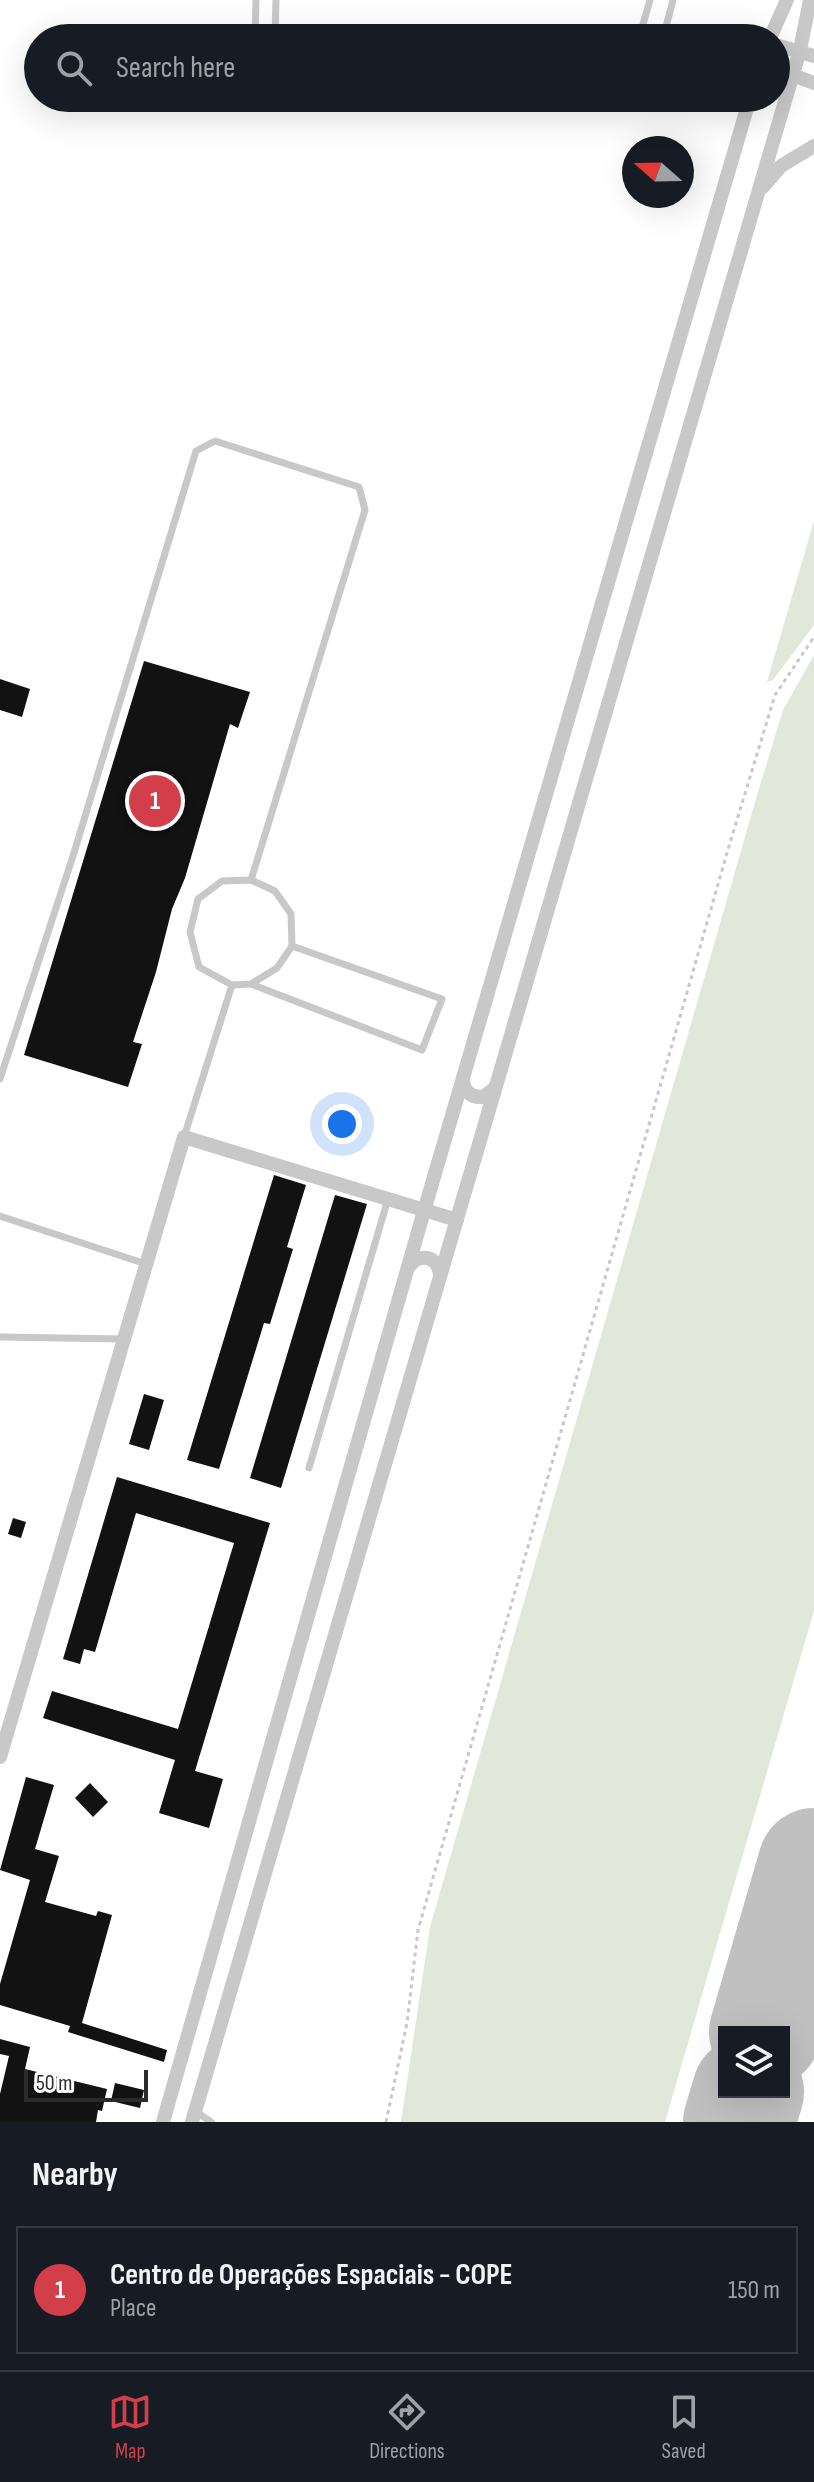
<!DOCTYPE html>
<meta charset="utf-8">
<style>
body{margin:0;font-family:"Sofia Sans Condensed",sans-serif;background:#242831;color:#f1f3f6}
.controls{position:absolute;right:24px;bottom:24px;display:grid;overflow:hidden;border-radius:0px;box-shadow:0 8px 32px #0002}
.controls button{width:72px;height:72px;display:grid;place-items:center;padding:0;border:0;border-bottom:2px solid #363941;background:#171b24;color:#f1f3f6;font:40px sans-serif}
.compass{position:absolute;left:622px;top:136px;width:72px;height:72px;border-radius:50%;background:#171b24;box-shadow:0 8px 32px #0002;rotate:290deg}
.scale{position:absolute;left:24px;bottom:20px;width:124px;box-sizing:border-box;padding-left:8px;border:4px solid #2b2b2b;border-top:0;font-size:22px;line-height:28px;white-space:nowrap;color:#2b2b2b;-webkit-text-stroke:6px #fff;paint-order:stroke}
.you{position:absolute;left:342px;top:1124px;width:28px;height:28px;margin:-20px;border:6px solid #fff;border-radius:50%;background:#1a73e8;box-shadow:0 0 0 12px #1a73e833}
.badge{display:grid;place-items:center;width:52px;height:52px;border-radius:50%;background:#d23e49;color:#fff;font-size:26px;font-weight:700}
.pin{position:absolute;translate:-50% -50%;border:4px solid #fff;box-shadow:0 2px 8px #0006}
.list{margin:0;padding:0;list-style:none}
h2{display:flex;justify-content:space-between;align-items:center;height:104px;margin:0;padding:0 32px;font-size:34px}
h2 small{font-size:26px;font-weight:400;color:#9ea1a6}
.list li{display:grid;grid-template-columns:52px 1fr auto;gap:24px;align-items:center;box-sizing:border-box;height:128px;margin:0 16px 16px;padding:0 16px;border:2px solid #363941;border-radius:0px}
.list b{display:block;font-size:30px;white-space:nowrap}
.list p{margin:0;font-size:26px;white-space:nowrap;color:#9ea1a6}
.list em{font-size:26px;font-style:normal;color:#9ea1a6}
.icon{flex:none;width:44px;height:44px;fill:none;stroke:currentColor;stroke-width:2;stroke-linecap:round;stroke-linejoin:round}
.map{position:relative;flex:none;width:814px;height:2122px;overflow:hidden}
.search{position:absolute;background:#171b24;box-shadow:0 8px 32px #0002;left:24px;right:24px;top:24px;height:88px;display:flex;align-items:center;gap:20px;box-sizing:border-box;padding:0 28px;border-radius:44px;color:#9ea1a6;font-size:30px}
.sheet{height:248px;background:#171b24}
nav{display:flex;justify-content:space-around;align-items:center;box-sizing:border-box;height:112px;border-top:2px solid #363941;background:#171b24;font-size:22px;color:#9ea1a6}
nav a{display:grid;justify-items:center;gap:4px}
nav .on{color:#d23e49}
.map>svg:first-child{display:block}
.green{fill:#e1e8da}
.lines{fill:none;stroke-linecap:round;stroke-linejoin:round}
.runway{stroke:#c0c0c0;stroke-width:112}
.building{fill:#121212}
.path{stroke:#c8c8c8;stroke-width:3;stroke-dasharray:4 4;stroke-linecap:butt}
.lane{stroke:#c8c8c8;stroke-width:7}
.street{stroke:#c8c8c8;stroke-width:14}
</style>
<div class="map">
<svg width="814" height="2122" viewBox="0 0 814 2122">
<rect width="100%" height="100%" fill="#fff"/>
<g class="green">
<path d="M814,521v104l-41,55 -6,2z"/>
<path d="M814,655v956l-3,10 -146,501h-264l29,-195 328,-1135 25,-82z"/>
</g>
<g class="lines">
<g class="runway">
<path d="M765,2032l49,-168"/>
<path d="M739,2122l9,-30"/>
</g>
</g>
<g class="building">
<path d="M144,661l106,31 -12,36 -8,-4 -45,154 -13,31 -16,63 -23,70 9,2 -14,43 -104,-32z"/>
<path d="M0,679l30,10 -8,28 -22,-7z"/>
<path d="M274,1175l32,10 -19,62 6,2 -23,75 -6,-1 -45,146 -32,-9z"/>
<path d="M335,1195l32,9 -86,284 -31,-10z"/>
<path d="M144,1394l20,6 -15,50 -20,-6z"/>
<path d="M117,1477l153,46 -75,248 28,8 -14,49 -50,-15 16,-53 -132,-42 9,-27 126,38 56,-186 -98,-30 -41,139 -11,-3 -4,15 -17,-5z"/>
<path d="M13,1518l13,4 -5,16 -13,-4z"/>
<path d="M26,1777l28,8 -19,64 24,7 -14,46 51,14 2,-5 14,4 -30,108 85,27 -3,12 -96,-30 2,-6 -70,-21v-21l30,-104 -30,-10z"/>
<path d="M90,1783l18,19 -15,15 -18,-19z"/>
<path d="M0,2039l30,8 -5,22 82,20 -5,22 -4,-1 -2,12h-96v-28l9,-38 -9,-2z"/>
<path d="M115,2083l29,7 -4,18 -29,-7z"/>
</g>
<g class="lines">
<path class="path" d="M386,2122l21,-99 11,-93 311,-1084 46,-151 39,-58"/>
<g class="lane">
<path d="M255,38l1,-38"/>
<path d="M275,38l1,-38"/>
<path d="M639,38l11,-38"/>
<path d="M663,38l10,-38"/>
<path d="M251,880l24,11 16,23 1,32 -15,22 -26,16 -19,1 -33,-18 -9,-35 8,-33 24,-18z"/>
<path d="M251,984l171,66 20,-51 -150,-53"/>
<path d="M0,1079l73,-223 123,-405 19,-10 144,46 6,23 -114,370"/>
<path d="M184,1137l48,-152"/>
<path d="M0,1216l146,48"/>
<path d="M0,1337l123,2"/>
<path d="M309,1468l79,-269"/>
<path d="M195,2111l16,11"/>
</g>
<g class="street">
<path d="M770,38l17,-38"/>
<path d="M776,45l38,11"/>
<path d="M792,75l22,8"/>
<path d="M763,187l18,-21 33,-20"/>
<path d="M463,1078c0,13 8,20 20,19l12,-9"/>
<path d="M408,1268c11,-17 31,-12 32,8"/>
<path d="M0,1757l184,-620 273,83"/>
<path d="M163,2122l261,-911 326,-1113"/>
<path d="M192,2122l608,-2072 10,-50"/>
</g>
</g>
</svg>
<div class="controls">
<button><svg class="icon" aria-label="layers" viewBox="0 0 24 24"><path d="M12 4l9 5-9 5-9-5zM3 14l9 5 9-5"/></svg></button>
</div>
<svg class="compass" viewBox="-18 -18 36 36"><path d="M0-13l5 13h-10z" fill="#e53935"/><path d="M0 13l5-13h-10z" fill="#9ea1a6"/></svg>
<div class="scale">50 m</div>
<div class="you"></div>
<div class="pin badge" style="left:155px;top:801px">1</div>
<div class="search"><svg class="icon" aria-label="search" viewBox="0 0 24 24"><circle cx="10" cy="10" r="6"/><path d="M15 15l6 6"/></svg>Search here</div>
</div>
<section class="sheet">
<h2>Nearby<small></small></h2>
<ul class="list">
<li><span class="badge">1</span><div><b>Centro de Operações Espaciais - COPE</b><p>Place</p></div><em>150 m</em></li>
</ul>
</section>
<nav>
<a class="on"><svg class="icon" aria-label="map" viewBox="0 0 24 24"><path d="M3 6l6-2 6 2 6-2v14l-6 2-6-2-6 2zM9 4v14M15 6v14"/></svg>Map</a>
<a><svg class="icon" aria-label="directions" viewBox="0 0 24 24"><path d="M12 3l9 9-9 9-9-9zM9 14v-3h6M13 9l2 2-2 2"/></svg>Directions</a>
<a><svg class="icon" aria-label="saved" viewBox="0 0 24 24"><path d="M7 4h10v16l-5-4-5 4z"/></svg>Saved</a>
</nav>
